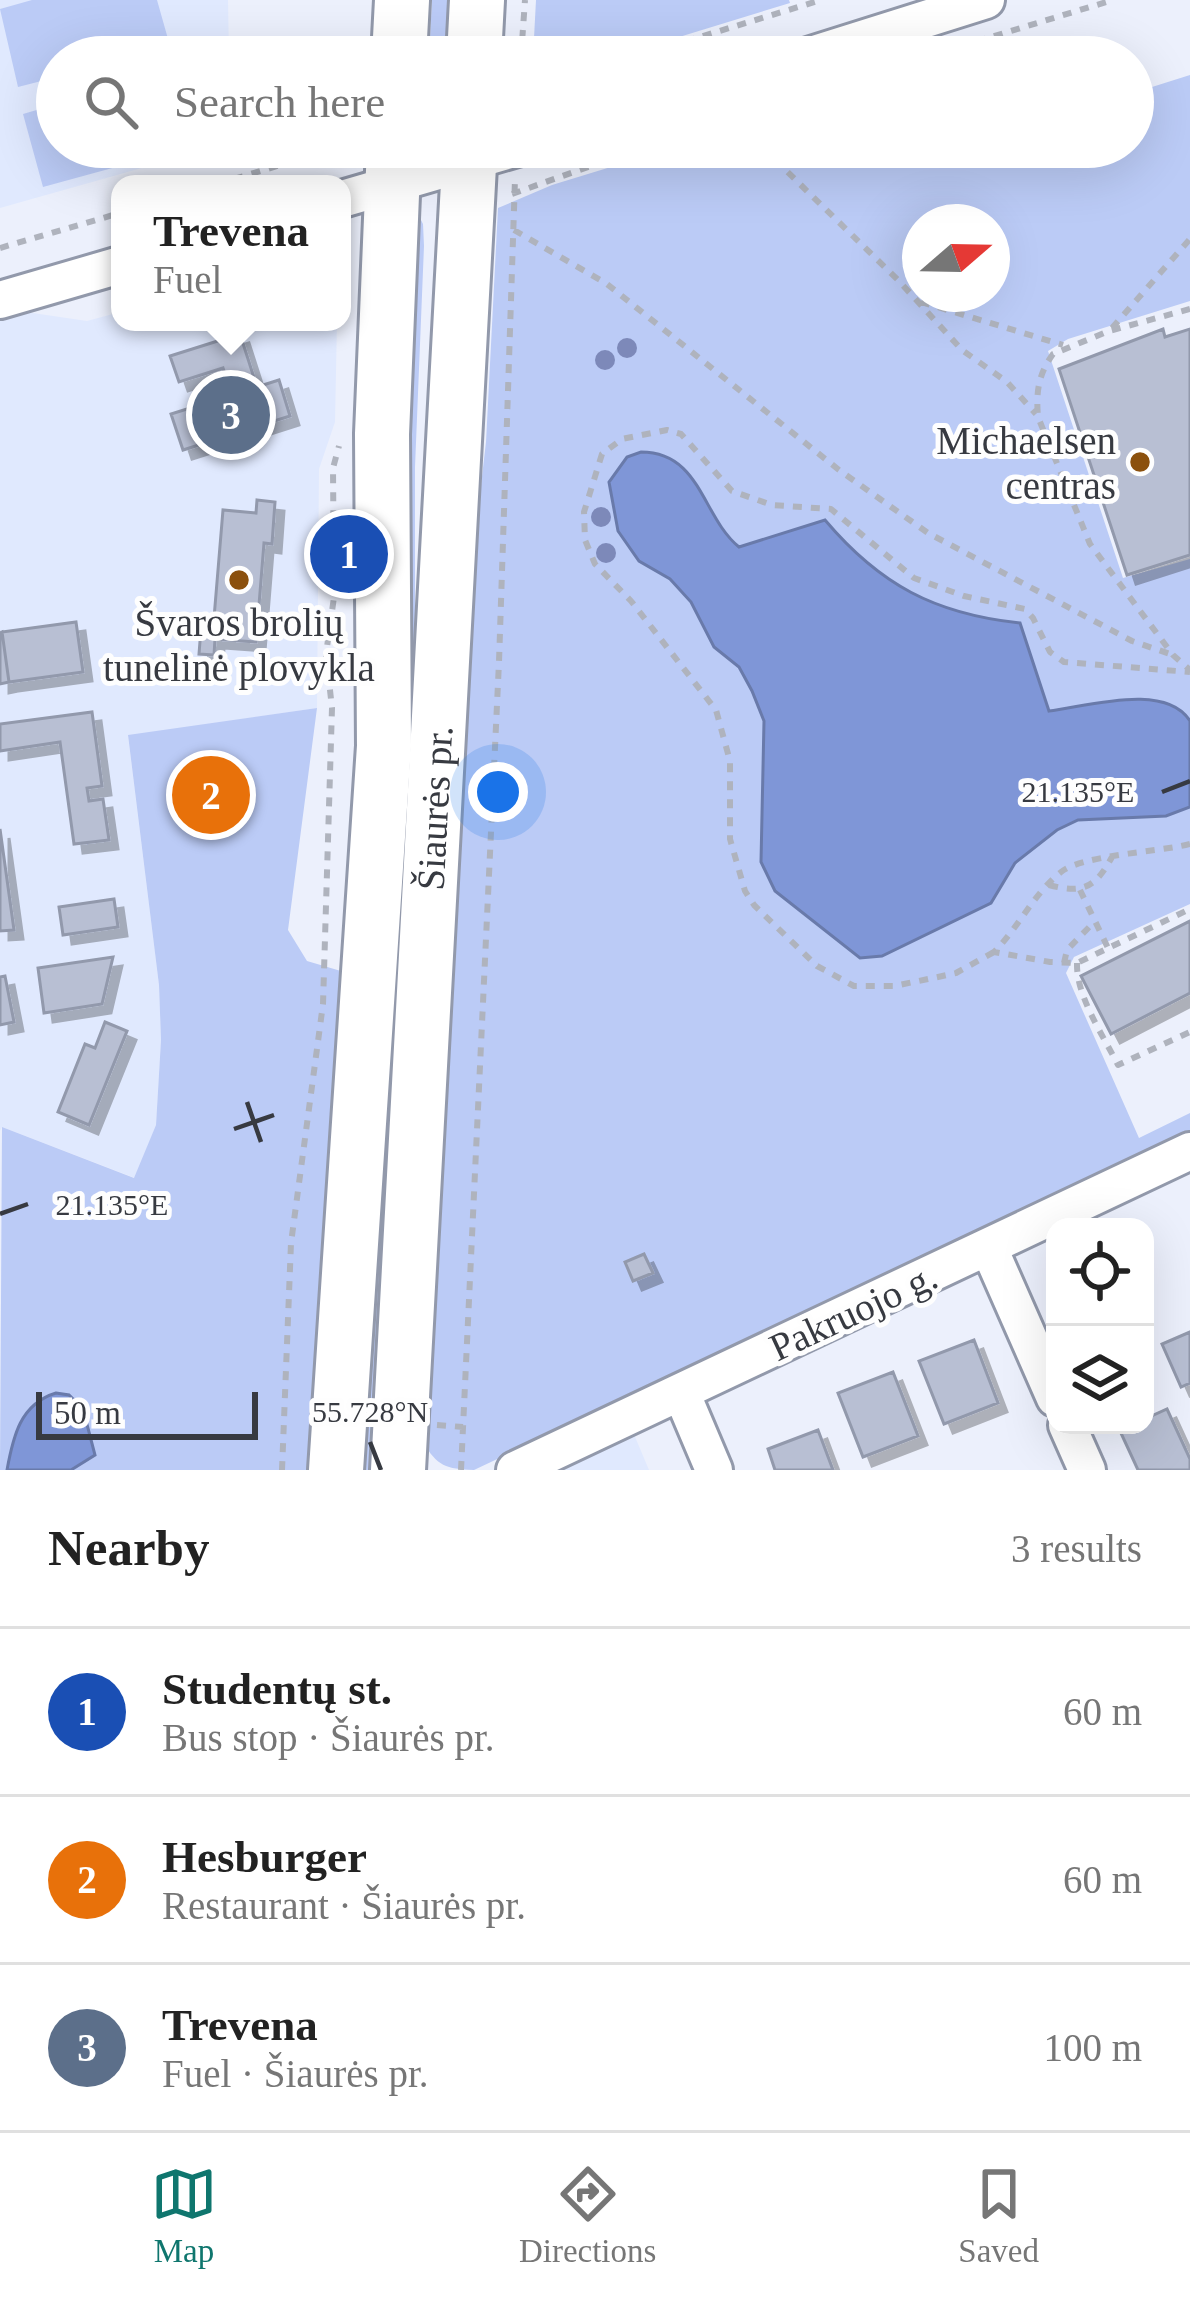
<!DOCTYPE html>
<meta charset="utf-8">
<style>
body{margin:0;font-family:Georgia,serif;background:#f6f6f6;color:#222}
.controls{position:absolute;right:36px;bottom:36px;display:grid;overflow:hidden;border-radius:24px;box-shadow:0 12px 48px #0002}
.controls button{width:108px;height:108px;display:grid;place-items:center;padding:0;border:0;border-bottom:3px solid #e0e0e0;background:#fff;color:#222;font:60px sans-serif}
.compass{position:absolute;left:902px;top:204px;width:108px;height:108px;border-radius:50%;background:#fff;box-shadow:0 12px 48px #0002;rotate:70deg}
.scale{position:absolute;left:36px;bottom:30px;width:222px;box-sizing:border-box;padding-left:12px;border:6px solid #373a41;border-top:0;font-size:33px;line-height:42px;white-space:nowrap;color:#373a41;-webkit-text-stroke:9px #fefefe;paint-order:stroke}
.you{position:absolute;left:498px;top:792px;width:42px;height:42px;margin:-30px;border:9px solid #fff;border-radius:50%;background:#1a73e8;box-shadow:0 0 0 18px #1a73e833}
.badge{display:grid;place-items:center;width:78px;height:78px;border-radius:50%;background:#0f766e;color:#fff;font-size:39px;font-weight:700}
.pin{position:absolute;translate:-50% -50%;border:6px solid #fff;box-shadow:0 3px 12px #0006}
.popup{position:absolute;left:111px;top:175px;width:240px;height:156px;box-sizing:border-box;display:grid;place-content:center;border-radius:24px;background:#fff;filter:drop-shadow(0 3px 9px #0005);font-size:39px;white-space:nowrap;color:#767676}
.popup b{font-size:45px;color:#222}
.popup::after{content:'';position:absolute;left:50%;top:100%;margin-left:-24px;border:24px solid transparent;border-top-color:#fff}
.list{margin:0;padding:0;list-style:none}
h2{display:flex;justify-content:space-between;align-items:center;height:156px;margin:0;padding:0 48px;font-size:51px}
h2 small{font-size:39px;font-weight:400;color:#767676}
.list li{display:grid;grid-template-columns:78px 1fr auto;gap:36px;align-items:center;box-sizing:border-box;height:168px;padding:0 48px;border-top:3px solid #e0e0e0}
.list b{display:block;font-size:45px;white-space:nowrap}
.list p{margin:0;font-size:39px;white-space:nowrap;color:#767676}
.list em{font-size:39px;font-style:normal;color:#767676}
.icon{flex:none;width:66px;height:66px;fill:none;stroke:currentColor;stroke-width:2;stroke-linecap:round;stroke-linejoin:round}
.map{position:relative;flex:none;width:1190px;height:1470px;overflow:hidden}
.search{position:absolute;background:#fff;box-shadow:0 12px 48px #0002;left:36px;right:36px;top:36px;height:132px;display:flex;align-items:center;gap:30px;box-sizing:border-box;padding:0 42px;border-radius:66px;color:#767676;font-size:45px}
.sheet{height:660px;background:#fff}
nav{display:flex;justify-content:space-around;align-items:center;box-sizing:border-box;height:168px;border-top:3px solid #e0e0e0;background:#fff;font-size:33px;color:#767676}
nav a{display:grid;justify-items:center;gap:6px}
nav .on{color:#0f766e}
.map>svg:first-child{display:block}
.built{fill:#e0e9fe}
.green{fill:#bbcbf6;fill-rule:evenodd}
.water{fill:#7f96d7;stroke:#697aaa;stroke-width:3}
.building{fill:#b8bfd3;stroke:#9299ac;stroke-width:3;filter:url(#shadow)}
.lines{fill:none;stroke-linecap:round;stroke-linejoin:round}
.street-casing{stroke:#9299ab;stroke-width:42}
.primary-casing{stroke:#9299ab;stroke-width:60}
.path{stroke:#afb3bd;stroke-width:6;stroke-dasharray:9 9;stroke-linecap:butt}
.street{stroke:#fff;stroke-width:36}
.primary{stroke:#fff;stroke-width:54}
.tree{fill:#7d89b9}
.ticks{fill:none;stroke:#373a41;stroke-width:4.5}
.poi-dot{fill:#8b500d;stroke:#fefefe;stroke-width:4.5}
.labels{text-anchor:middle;stroke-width:10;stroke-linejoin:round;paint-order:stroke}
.poi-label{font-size:39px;fill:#373a41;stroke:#fefefe;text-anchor:end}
.street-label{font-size:39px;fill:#373a41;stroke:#fefefe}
.ticks-label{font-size:30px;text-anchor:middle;fill:#373a41;stroke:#fefefe;stroke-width:10;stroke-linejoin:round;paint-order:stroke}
</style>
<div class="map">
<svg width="1190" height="1470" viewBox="0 0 1190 1470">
<defs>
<filter id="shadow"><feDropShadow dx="9" dy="9" stdDeviation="0" flood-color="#0004"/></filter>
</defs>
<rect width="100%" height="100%" fill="#ecf0fc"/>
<path class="built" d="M0 0H228L229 57H57V147H216L0 208Z
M26 312 87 321 120 312V322H337L335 422 319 469 317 708 128 736 159 985 161 1040 156 1125 135 1178 2 1127 0 1131V320Z
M633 1432 649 1470H553Z"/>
<path class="green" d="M32 0H157L170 46 129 57H57V77L18 87 0 9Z
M432 0H454L449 57H429Z
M536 0H789L790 3 614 57H533Z
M1190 75V301L1068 339 1048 351 1123 578 1190 559V904L1074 957 1066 973 1139 1138 1190 1113V1130L474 1470C446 1469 437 1466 423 1442L465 623 486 442 498 208 552 185 676 147H1133V93ZM920 222H992V294H920Z
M57 104V147H189L43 187 23 114Z
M417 212 423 224 424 246 415 467V781L406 1065 383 1063 401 421Z
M317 708 288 930 307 961 351 974 312 1470H71L14 1435 7 1470H0L2 1127 134 1178 156 1125 161 1040 159 985 128 735Z
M391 1108 379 1470H353L384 1110Z"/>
<path class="water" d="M641 452C701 452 702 517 739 547L825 520C880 585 935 614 1020 623L1049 711C1089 706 1166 682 1190 721V807L1166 816 1078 820 1057 830 1015 863 991 903 882 956 860 958 775 891 761 862 764 721 752 691 739 667 714 647 691 602 670 579 639 561 618 531 609 482 627 457Z
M56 1393 69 1395 83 1409 95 1455 71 1470H7C13 1437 20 1404 56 1393Z"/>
<path class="building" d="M1163 329 1165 337 1190 329V555L1127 575 1059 369Z
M240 334 257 387 232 395 223 368 179 382 170 356Z
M279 380 290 416 183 450 171 414Z
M257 500 275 502 272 544 264 543 256 642 215 639 214 655 199 654 202 616 214 618 223 510 256 513Z
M76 622 83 672 9 682 2 632Z
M2 632 9 682 0 684V633Z
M92 712 102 786 87 788 89 801 103 799 109 840 74 844 60 742 0 751V724Z
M0 829 14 930 0 931Z
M114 899 118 927 63 935 59 907Z
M1190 921V993L1111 1034 1081 976Z
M113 957 102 1004 44 1013 38 968Z
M5 976 14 1022 0 1025V977Z
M105 1022 127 1031 89 1125 58 1112 85 1044 95 1048Z
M644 1254 653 1273 633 1281 625 1262Z
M1190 1332V1383L1181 1387 1162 1344Z
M974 1340 998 1403 944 1424 919 1361Z
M893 1372 918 1436 863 1457 838 1393Z
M1167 1409 1190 1459V1470H1138L1120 1431 1145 1425V1419Z
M818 1430 833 1470H775L768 1449Z"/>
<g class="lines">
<defs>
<path id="street" d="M805 57 986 0
M342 199 520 147
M0 300 120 265
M989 1248 1055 1398
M681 1392 714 1470
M1067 1425 1087 1470
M515 1470 1190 1151"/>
<g id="primary">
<path d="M399 57 402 0"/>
<path d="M474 57 477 0"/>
<path d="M336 1470 384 746 382 434 394 147"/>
<path id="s1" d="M398 1470 470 147"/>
</g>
</defs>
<use href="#street" class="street-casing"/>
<use href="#primary" class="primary-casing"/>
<path class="path" d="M521 57 525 0
M634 57 821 0
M925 57 1113 0
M762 147 898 280 962 350 1007 382 1036 414
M217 184 341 147
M512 194 644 147
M514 230 607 284 839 470 928 533 1132 641 1173 655
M0 248 120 213
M921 302 1063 345
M1190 309 1109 331 1053 354C1038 375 1036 392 1038 417L1090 544 1173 655 1190 670
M1112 328 1190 239
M1190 844C1159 852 1082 855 1061 872 1034 893 1019 927 994 952L1050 962 1077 963 1190 909
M1049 885C1083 894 1095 888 1112 857
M1080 890 1108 948
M994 952 956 973 938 977 894 986H854L817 966 754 905 745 891 730 839V761L716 710 631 601 595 564 585 540 584 512 602 454 622 439 667 430 681 434 732 491 772 505 831 509 914 578 964 596 1025 609 1033 618 1050 652 1064 662 1190 672
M1064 963 1067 950 1095 921
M1077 963C1076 996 1103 1035 1118 1065L1190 1032
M437 1425 463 1427
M282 1470 291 1243 323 1004 332 708 326 654 334 597 333 468 339 446
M461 1470 499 662 515 179"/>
<use href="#street" class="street"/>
<use href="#primary" class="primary"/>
</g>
<g class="tree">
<circle cx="627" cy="348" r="10"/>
<circle cx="605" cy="360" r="10"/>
<circle cx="601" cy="517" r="10"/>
<circle cx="606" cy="553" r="10"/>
</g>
<path class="ticks" d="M1162 792 1190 781M247 1102 261 1142M234 1129 274 1115M0 1214 28 1204M370 1442 381 1470"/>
<g class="poi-dot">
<circle cx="1140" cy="462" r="12"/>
<circle cx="239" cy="580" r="12"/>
</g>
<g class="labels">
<g class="poi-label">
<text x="1116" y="454">Michaelsen<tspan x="1116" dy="45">centras</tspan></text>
<text x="239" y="636" text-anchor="middle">Švaros brolių<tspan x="239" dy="45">tunelinė plovykla</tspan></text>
</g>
<g class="street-label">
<text dy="14" stroke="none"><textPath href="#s1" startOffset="663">Šiaurės pr.</textPath></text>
<text transform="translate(853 1311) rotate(-25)" y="14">Pakruojo g.</text>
</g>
</g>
<g class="ticks-label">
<text x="1078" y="802">21.135°E</text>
<text x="112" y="1215">21.135°E</text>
<text x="370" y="1422">55.728°N</text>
</g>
</svg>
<div class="controls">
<button><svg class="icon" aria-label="locate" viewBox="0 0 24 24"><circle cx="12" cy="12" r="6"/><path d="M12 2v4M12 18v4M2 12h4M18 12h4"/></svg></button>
<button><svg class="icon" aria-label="layers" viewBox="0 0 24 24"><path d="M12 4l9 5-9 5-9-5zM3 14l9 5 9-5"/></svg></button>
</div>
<svg class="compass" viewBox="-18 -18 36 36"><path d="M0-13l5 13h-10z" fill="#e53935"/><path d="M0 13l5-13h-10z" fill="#767676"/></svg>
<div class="scale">50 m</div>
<div class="you"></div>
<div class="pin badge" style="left:349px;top:554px;background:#1a4fb4">1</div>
<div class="pin badge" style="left:211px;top:795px;background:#e8710a">2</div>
<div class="pin badge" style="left:231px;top:415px;background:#5c6f8a">3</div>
<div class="popup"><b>Trevena</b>Fuel</div>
<div class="search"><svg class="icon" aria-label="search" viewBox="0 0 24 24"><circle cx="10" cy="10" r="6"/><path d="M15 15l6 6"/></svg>Search here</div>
</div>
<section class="sheet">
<h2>Nearby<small>3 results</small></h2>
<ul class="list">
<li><span class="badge" style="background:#1a4fb4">1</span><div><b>Studentų st.</b><p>Bus stop · Šiaurės pr.</p></div><em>60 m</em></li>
<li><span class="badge" style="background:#e8710a">2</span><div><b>Hesburger</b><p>Restaurant · Šiaurės pr.</p></div><em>60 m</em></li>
<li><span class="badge" style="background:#5c6f8a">3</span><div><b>Trevena</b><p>Fuel · Šiaurės pr.</p></div><em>100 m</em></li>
</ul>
</section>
<nav>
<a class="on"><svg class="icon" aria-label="map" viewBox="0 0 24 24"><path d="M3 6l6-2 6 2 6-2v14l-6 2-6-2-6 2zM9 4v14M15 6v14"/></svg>Map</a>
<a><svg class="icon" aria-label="directions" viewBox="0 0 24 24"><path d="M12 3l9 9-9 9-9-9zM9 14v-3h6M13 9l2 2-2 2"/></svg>Directions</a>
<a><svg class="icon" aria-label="saved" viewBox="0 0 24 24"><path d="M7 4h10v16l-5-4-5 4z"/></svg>Saved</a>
</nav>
